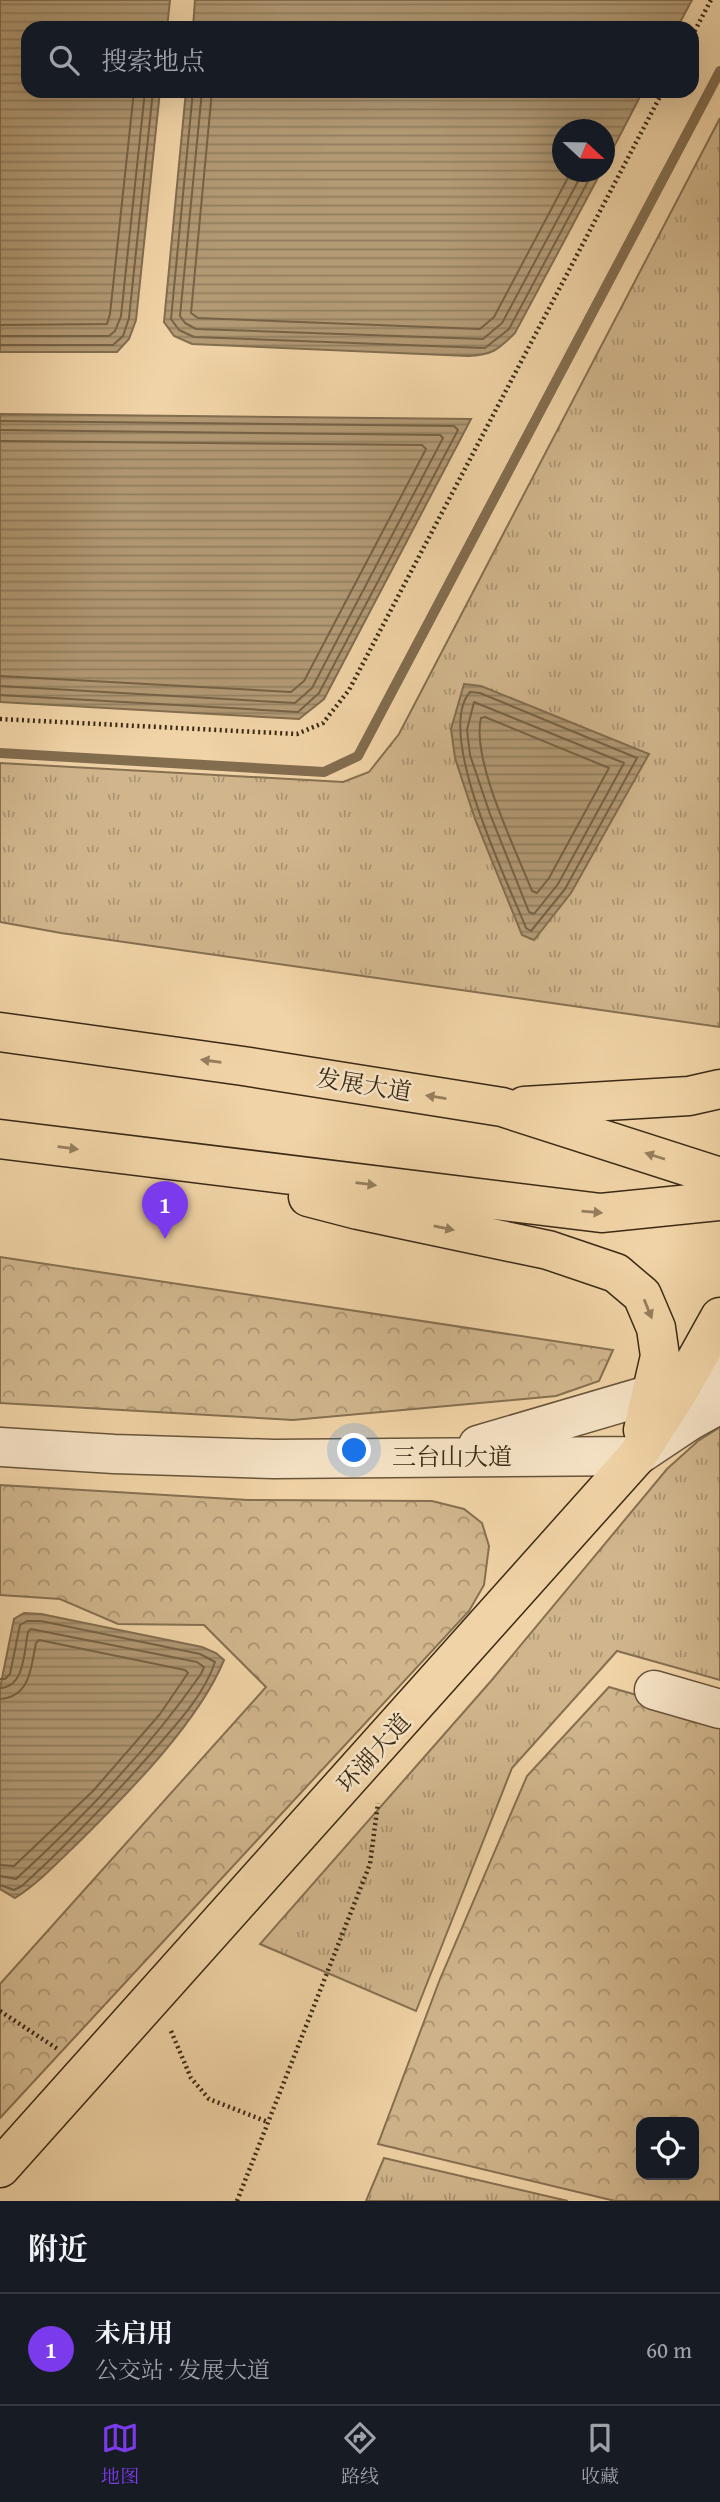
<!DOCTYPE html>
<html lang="zh">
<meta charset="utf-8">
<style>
body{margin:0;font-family:"Gentium Book Plus","Noto Serif SC",serif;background:#242831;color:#f1f3f6}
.controls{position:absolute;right:21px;bottom:21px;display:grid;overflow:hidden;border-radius:14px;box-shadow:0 7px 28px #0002}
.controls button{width:63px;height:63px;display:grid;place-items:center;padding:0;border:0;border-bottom:2px solid #363941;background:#171b24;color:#f1f3f6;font:35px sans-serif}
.compass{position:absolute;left:552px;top:119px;width:63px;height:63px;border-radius:50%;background:#171b24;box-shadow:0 7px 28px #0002;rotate:112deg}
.you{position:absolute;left:355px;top:1451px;width:24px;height:24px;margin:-18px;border:5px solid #fff;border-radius:50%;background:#1a73e8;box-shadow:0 0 0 10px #1a73e833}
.badge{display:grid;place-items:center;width:46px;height:46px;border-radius:50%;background:#7c3aed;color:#fff;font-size:23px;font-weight:700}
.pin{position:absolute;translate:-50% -58px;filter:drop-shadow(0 2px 4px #0008)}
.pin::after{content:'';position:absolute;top:37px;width:24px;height:21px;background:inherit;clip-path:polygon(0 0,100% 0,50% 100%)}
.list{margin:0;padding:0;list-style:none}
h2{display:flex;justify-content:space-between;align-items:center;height:91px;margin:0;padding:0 28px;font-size:30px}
h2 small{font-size:23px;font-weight:400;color:#9ea1a6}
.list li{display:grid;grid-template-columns:46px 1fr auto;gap:21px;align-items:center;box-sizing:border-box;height:112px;padding:0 28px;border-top:2px solid #363941}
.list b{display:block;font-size:26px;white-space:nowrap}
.list p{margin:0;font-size:23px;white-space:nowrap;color:#9ea1a6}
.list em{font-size:23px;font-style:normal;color:#9ea1a6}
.icon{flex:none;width:38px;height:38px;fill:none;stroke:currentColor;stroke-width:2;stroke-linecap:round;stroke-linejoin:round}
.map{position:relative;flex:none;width:720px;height:2201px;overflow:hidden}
.search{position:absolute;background:#171b24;box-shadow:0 7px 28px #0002;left:21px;right:21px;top:21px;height:77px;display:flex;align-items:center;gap:18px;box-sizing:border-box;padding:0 24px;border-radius:21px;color:#9ea1a6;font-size:26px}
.sheet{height:203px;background:#171b24}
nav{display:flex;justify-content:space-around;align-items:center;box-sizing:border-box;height:98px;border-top:2px solid #363941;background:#171b24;font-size:19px;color:#9ea1a6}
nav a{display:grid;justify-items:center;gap:4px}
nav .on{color:#7c3aed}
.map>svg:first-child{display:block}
.grass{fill:url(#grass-tufts);stroke:#867051;stroke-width:2}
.forest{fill:url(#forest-crowns);stroke:#867051;stroke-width:2;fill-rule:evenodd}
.water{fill:url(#water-rules);stroke:#826d4f;stroke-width:2}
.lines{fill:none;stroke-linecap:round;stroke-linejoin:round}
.shore{stroke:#766245;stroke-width:2}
.stream{stroke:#826d4f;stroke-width:10}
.minor-casing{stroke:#685439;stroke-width:41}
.major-casing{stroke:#3b2a15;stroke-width:41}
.path{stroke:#3b2a15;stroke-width:4.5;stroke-dasharray:2 3.5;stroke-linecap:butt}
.minor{stroke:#f5e2c5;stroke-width:38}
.major{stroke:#f0d3a6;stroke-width:38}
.oneway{fill:#967e5e}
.labels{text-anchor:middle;stroke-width:5;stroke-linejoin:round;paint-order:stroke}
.street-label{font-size:24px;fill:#3b2a15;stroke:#f5e2c5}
</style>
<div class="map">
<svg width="720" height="2201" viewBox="0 0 720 2201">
<defs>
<pattern id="grass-tufts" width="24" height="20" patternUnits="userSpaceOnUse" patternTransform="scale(1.75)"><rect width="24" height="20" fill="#d1b68d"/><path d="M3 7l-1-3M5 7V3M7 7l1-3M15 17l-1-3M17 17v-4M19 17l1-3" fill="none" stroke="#ab9472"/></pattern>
<pattern id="forest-crowns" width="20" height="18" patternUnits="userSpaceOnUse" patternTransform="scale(1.75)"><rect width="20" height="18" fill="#d1b68d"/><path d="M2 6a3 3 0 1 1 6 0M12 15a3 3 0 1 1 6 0" fill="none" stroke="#ab9472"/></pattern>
<pattern id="water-rules" width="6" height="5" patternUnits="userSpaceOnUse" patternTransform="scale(1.75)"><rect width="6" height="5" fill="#b29a75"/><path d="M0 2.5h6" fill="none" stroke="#927e5f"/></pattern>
</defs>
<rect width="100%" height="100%" fill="#f0d3a6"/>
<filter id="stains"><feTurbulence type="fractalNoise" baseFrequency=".00286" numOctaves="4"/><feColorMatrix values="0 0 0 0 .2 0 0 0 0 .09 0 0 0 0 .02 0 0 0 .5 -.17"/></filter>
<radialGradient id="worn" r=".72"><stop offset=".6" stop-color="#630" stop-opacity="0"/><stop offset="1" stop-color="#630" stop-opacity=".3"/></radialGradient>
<path class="grass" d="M720 118V1027L61 933 0 922V763L343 782 369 772 399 734Z
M720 1427V1680L617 1651 512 1768 416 2011 260 1944 491 1681 667 1469 698 1441Z
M384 2158 568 2201H366Z"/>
<path class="forest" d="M0 1257 613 1350 599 1381 556 1396 293 1420 0 1403Z
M0 1485 248 1500 432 1501 464 1509 482 1523 489 1546 484 1585 469 1611 0 2118V1984L266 1687 204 1625 118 1624 60 1599 0 1595Z
M609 1687 720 1719V2201H615L378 2144 440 1979 527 1776ZM641 2122H694V2175H641Z"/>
<path class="water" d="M0 0H170L167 28H28V91H160L136 320 129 339 117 352H0Z
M195 0H692L677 28H193Z
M186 91H643L605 164 604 130H562V172H601L515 333C498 350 492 355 468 356L192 344 174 336 164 322Z
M0 414 471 419 324 699 299 719 0 702Z
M464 684 481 686 649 754 571 893 534 940 522 935 475 819 455 758 451 729Z
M24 1613 41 1614 202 1647 216 1653 224 1660C199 1721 131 1790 84 1837 62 1858 40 1882 15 1898L0 1889V1688L14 1619Z"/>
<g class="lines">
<path class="shore" d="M193 91 171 319 179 330 194 337 485 348 509 329 593 172
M202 91 180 316 185 323 196 329 483 339 502 323 583 172
M212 91 191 313 198 318 480 329 494 317 571 172
M0 325 107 324 110 314 134 91
M0 336H109L115 331 121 316 145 91
M0 345H113L123 336 129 318 153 91
M0 421 454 426 458 430 319 693 298 712 0 695
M0 430 440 435 443 438 312 688 295 703 0 686
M0 441 422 445 426 449 304 681 291 692 0 676
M470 692 480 693 637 758 565 889 531 931 526 928C508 882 434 733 470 692Z
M474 702 624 763 558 884 534 914 529 912 490 814 470 755 467 730Z
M485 717 609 768 549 878 537 893 532 891C516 850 471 760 481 718Z
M0 1679H5L10 1674 20 1625 27 1621H41L200 1654 215 1662C204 1695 176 1725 154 1750 112 1798 69 1843 22 1886L14 1890 0 1885
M0 1688C25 1687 24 1651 28 1632L31 1629 197 1662 204 1667 201 1674C148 1750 85 1816 16 1879L0 1876
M0 1699C31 1697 31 1666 36 1643L39 1640 185 1670 188 1673 160 1714 93 1791 14 1866 0 1865"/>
<path class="stream" d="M0 753 324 772 358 756 720 71"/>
<defs>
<path id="minor" d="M478 1445 720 1374
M0 1447 114 1454 274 1459 637 1456 691 1420 720 1404
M654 1690 720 1709"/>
<path id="major" d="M0 1032 243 1066 502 1107 720 1177
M524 1106 689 1096 720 1089
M0 1139 601 1213 720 1201
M308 1197 358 1210 548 1250 616 1273 642 1295 656 1328 660 1356 643 1430
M0 2168 637 1456 681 1387 720 1317"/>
</defs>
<use href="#minor" class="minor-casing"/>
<use href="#major" class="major-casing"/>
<path class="path" d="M692 36 711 0
M0 719 297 734 323 723 349 690 663 91
M0 2011 59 2050
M171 2031 191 2078 209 2099 268 2122
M237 2201 370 1864 378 1803"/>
<use href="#minor" class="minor"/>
<use href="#major" class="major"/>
</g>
<defs><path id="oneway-solid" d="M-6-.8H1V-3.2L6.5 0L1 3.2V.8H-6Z" transform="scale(1.75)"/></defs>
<g class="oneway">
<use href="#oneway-solid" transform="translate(211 1061) rotate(-172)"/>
<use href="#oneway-solid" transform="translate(436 1097) rotate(-171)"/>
<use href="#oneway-solid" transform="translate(68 1148) rotate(7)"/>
<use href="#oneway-solid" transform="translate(655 1156) rotate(-162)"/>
<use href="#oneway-solid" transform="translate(366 1184) rotate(7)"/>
<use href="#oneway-solid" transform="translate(592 1212) rotate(5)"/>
<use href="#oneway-solid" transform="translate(444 1228) rotate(12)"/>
<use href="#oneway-solid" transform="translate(648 1309) rotate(68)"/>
</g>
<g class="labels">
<g class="street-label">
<text transform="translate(364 1085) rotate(9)" y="8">发展大道</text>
<text x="452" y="1465">三台山大道</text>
<text transform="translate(374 1753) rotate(-48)" y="8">环湖大道</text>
</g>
</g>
<rect width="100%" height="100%" filter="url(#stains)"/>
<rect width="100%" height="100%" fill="url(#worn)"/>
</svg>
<div class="controls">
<button><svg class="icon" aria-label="locate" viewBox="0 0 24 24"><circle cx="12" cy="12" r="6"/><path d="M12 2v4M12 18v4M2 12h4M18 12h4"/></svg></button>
</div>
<svg class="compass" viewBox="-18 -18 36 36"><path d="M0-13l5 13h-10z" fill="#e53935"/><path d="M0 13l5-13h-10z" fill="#9ea1a6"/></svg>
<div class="you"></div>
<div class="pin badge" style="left:165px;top:1239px">1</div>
<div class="search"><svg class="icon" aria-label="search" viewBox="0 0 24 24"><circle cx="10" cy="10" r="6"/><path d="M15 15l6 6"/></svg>搜索地点</div>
</div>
<section class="sheet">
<h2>附近<small></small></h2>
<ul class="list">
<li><span class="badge">1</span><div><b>未启用</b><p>公交站 · 发展大道</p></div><em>60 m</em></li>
</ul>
</section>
<nav>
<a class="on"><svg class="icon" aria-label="map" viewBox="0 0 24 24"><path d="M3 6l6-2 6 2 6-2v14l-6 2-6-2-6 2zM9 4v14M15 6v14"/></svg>地图</a>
<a><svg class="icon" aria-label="directions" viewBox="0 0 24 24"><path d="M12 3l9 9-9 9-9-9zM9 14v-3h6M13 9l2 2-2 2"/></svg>路线</a>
<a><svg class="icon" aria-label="saved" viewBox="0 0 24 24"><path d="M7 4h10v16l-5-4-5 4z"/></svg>收藏</a>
</nav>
